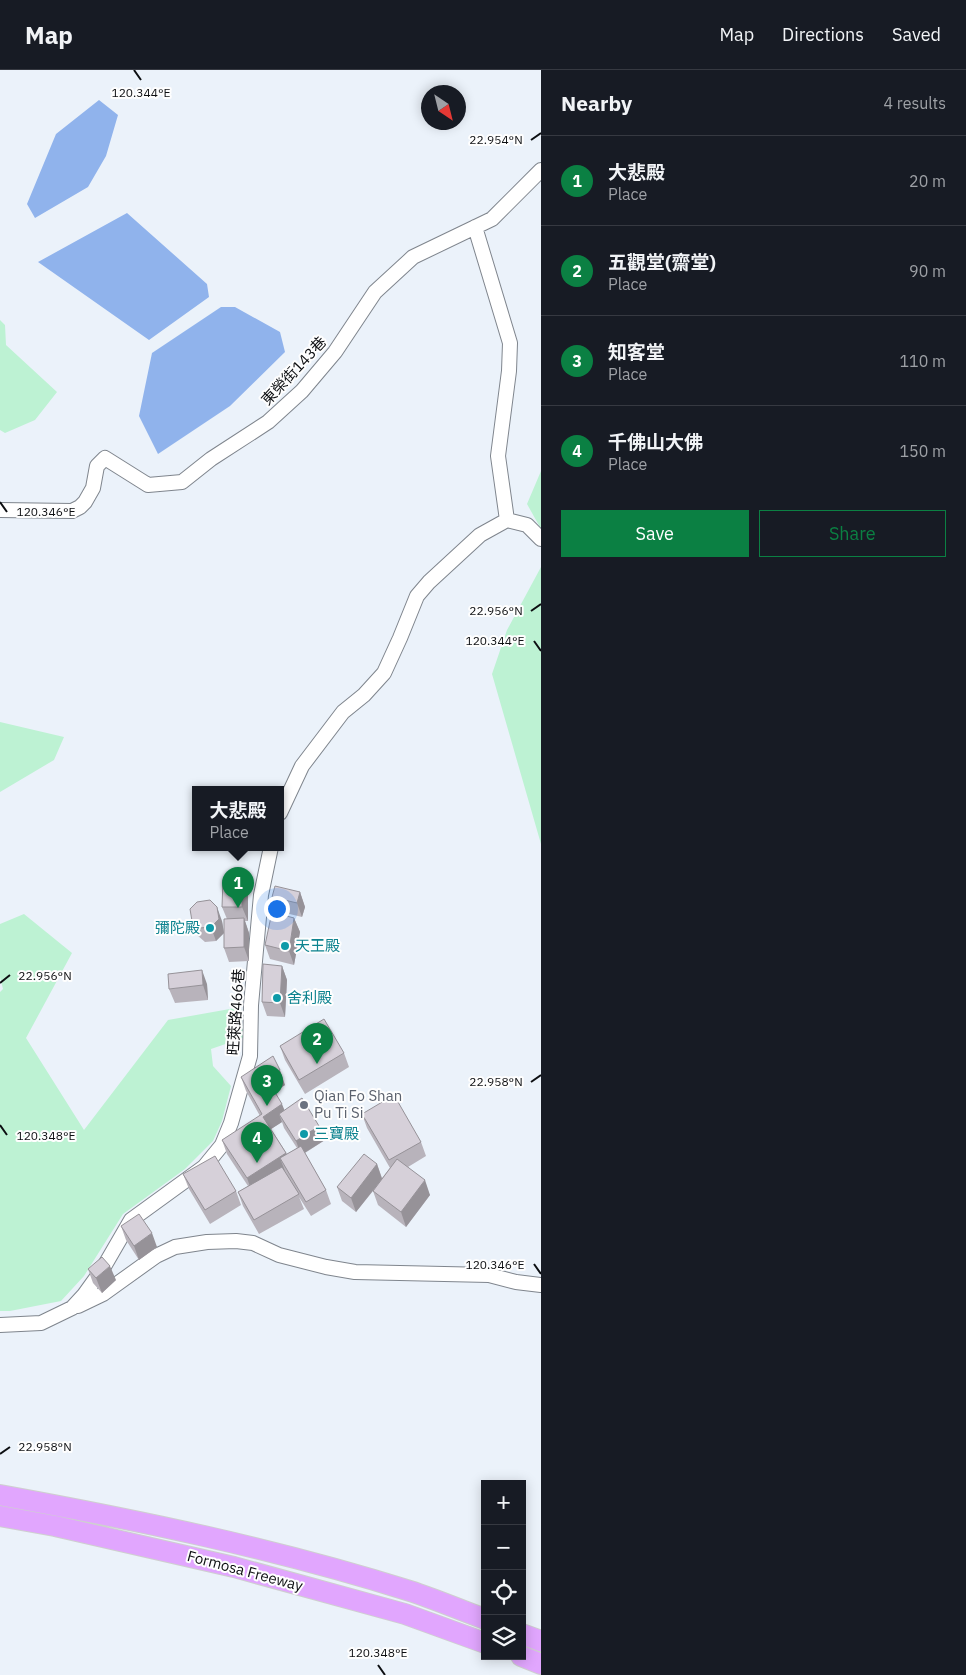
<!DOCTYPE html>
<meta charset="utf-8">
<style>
body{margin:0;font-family:"IBM Plex Sans","Noto Sans TC",sans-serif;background:#242831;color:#f1f3f6}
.controls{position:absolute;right:15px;bottom:15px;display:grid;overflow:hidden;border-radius:0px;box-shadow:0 2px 12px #0003}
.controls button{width:45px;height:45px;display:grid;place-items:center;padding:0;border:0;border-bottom:1px solid #363941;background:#171b24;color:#f1f3f6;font:25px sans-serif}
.compass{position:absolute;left:421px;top:15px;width:45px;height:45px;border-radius:50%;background:#171b24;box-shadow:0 2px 12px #0003;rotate:145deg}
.you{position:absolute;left:276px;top:838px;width:18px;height:18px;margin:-12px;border:4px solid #fff;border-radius:50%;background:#1a73e8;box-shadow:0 0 0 8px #1a73e833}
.badge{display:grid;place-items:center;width:32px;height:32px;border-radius:50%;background:#0b8043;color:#fff;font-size:16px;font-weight:700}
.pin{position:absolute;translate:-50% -41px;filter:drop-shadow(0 1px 2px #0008)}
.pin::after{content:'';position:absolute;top:26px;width:18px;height:15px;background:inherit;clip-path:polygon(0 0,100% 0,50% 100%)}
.popup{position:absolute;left:192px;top:716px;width:92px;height:65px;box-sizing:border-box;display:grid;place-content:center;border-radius:0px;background:#171b24;filter:drop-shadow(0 1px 4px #0005);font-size:16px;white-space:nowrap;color:#9ea1a6}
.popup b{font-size:19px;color:#f1f3f6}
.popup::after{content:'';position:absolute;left:50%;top:100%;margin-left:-10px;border:10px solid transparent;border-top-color:#171b24}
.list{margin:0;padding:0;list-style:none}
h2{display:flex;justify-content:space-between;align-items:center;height:65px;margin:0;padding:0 20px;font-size:21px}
h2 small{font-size:16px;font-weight:400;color:#9ea1a6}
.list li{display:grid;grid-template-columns:32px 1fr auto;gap:15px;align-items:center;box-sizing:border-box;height:90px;padding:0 20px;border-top:1px solid #363941}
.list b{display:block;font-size:19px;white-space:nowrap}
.list p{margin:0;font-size:16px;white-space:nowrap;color:#9ea1a6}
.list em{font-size:16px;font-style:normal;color:#9ea1a6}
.actions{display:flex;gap:10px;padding:15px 20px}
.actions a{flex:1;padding:11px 0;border:1px solid #0b8043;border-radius:0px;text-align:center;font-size:18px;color:#0b8043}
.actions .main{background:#0b8043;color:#fff}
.icon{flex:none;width:28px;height:28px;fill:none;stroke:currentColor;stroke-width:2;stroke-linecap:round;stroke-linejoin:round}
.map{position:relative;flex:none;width:541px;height:1605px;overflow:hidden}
header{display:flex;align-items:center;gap:30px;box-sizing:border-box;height:70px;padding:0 25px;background:#171b24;border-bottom:1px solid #363941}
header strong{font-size:24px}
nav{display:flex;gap:28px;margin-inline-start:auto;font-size:18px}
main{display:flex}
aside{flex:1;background:#171b24}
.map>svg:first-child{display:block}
.green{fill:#bdf2d3}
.water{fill:#90b3ec}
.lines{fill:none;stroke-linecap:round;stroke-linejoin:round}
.minor-casing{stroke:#7f858d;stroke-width:16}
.highway-casing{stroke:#cfcfd0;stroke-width:22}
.minor{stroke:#fff;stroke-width:14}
.highway{stroke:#e1a6fe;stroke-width:20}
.wall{fill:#b8b3bb;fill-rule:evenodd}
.shaded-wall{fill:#969298}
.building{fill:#d6d0d9;stroke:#969298}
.ticks{fill:none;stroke:#0d0f12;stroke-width:2}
.culture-dot{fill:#0f9aa8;stroke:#fefefe;stroke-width:2}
.worship-dot{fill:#6b7280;stroke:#fefefe;stroke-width:2}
.labels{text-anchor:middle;stroke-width:4;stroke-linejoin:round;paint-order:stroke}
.street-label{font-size:15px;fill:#0d0f12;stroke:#fefefe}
.culture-label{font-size:15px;fill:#0d838f;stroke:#fefefe;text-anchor:start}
.worship-label{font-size:15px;fill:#5b616d;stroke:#fefefe;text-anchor:start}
.ticks-label{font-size:12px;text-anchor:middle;fill:#0d0f12;stroke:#fefefe;stroke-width:4;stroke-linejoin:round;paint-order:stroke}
</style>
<header>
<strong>Map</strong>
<nav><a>Map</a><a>Directions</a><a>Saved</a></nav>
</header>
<main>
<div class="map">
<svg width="541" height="1605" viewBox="0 0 541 1605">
<rect width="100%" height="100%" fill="#ebf2fa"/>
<path class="green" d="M0 250 5 255 6 275 57 322 35 350 5 363 0 360Z
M541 401V459L527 434Z
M541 497V774L492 604 507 560Z
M0 652 64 667 54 690 0 722Z
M24 844 72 883 26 968 84 1060 168 950 241 937 243 968 211 979 213 996 231 1016 222 1051 213 1071 185 1099 123 1144 84 1206 61 1231 10 1241H0V922L3 919 0 907V854Z"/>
<path class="water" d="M99 30 118 45 106 86 88 117 35 148 27 134 56 64Z
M127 143 207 214 209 227 149 270 38 192Z
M221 237H235L280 262 285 282 230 336 158 384 139 346 152 283Z"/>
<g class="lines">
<defs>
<path id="minor" d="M475 157 510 273 509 301 498 386 507 450
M0 440 72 441 80 437 85 432 93 418 97 396 105 388 148 415 182 412 211 389 268 352 302 321 335 282 375 222 413 187 492 149 541 100
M280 743 302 696 343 642 364 625 384 603 400 568 417 526 429 512 480 465 507 450 527 455 541 469
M78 1236 103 1224 156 1186 175 1177 207 1172 236 1171 253 1173 279 1185 326 1197 355 1202 489 1205 516 1212 541 1215
M0 1255 41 1253 72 1238 84 1225 102 1200 131 1150 204 1097 222 1075 231 1053 250 986 251 935 261 825 271 777"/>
<path id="highway" d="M0 1425C138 1450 277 1479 410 1521 435 1529 460 1540 485 1549
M0 1446 55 1456 234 1497 405 1544 485 1573
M522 1564 541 1571
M521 1586 541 1594"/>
</defs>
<use href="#minor" class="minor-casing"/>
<use href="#highway" class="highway-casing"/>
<use href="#minor" class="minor"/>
<use href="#highway" class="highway"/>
</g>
<path class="wall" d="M300 822 305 837 302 847 277 841 272 827Z
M248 825V851H245L249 863V891L229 892 224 878V863L216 871 205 872 197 865 192 851H222L224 863 227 849 222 837Z
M294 848 300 862 294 895 270 889 265 875Z
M282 896 287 910 285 947 267 946 262 932Z
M207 914 208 930 175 933 169 919Z
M280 976 344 983 349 997 305 1024 285 990Z
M241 1007 285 1015 275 1022 284 1040 319 1056 325 1070 305 1083 326 1120 331 1134 311 1146 299 1127 304 1139 259 1164 243 1136 238 1122 248 1116 227 1084 222 1070 260 1046 246 1021ZM282 1052 284 1058 297 1078 287 1084 271 1059Z
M362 1044 421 1072 426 1086 408 1097 430 1125 406 1157 378 1135 373 1121 356 1142 342 1131 337 1117 377 1094 382 1108 390 1098 367 1058Z
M183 1104 236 1121 241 1135 210 1154 189 1119Z
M121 1156 157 1177 139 1190 126 1170Z
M88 1199 116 1210 102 1223 93 1213Z"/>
<path class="shaded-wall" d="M242 810 248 825V851L242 837Z
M300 822 305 837 302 847 297 833Z
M217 837 222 851 224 863 216 871 211 857Z
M244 848 249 863V891L244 877Z
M294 848 300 862 294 895 289 881Z
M282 896 287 910 285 947 280 933Z
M202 900 207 914 208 930 203 915Z
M280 1000 285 1015 272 1023 267 1009Z
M282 1034 288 1049 279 1044 282 1052 268 1061 263 1047Z
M319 1056 325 1070 301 1085 296 1071Z
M286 1083 291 1097 280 1088 285 1101 252 1122 247 1108Z
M377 1094 382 1109 356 1142 351 1128Z
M425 1110 430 1125 406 1157 401 1142Z
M152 1163 157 1177 139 1190 134 1176Z
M110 1196 116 1210 102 1223 96 1208Z"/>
<path class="building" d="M223 810H242V837H222Z
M275 816 300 822 297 833 272 827Z
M210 830 217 837 219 849 211 857 200 858 192 851 190 839 197 832Z
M272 842 294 848 289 881 265 875Z
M244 848V877L224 878V849Z
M263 894 282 896 280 933 262 932Z
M202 900 203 915 169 919 168 904Z
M324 949 344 983 299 1010 280 976Z
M273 986 280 1000 267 1009 282 1034 263 1047 286 1083 247 1108 222 1070 262 1044 241 1007Z
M394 1025 421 1072 389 1090 362 1044Z
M302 1028 319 1056 296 1071 279 1044Z
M301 1076 326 1120 306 1132 280 1088Z
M364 1084 377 1094 351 1128 337 1117Z
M215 1086 236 1121 205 1140 183 1104Z
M397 1089 425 1110 401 1142 373 1121Z
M282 1097 299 1124 254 1150 238 1122Z
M139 1144 152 1163 134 1176 121 1156Z
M102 1187 110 1196 96 1208 88 1199Z"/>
<path class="ticks" d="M134 0 141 10M531 70 541 63M0 432 7 442M531 541 541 534M534 571 541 581M0 913 10 905M531 1012 541 1005M0 1055 7 1065M534 1194 541 1204M0 1384 10 1377M378 1595 385 1605"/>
<g class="culture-dot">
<circle cx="210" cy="858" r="5"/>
<circle cx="285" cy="876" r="5"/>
<circle cx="277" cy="928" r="5"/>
<circle cx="304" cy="1064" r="5"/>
</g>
<circle class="worship-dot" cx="304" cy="1035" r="5"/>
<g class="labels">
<g class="street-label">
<text transform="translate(294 301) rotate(-47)" y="5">東榮街143巷</text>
<text transform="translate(236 942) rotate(-86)" y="5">旺萊路466巷</text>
<text transform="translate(245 1501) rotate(15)" y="5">Formosa Freeway</text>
</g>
<g class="culture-label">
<text x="200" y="863" text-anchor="end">彌陀殿</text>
<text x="295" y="881">天王殿</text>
<text x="287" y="933">舍利殿</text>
<text x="314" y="1069">三寶殿</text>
</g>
<g class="worship-label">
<text x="314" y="1031">Qian Fo Shan<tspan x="314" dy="17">Pu Ti Si</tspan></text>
</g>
</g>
<g class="ticks-label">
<text x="141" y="27">120.344°E</text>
<text x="496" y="74">22.954°N</text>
<text x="46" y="446">120.346°E</text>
<text x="496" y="545">22.956°N</text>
<text x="495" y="575">120.344°E</text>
<text x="45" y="910">22.956°N</text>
<text x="496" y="1016">22.958°N</text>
<text x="46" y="1070">120.348°E</text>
<text x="495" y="1199">120.346°E</text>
<text x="45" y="1381">22.958°N</text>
<text x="378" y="1587">120.348°E</text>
</g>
</svg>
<div class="controls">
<button>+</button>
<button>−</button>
<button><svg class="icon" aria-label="locate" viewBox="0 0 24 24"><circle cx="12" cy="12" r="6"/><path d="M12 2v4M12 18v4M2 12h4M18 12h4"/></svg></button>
<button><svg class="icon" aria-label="layers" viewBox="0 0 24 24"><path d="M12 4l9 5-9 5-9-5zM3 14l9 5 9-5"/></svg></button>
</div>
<svg class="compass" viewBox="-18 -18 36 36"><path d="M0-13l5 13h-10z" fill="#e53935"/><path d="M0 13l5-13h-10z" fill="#9ea1a6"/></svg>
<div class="you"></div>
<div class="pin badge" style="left:238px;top:838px">1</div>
<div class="popup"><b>大悲殿</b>Place</div>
<div class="pin badge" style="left:317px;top:994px">2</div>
<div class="pin badge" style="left:267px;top:1036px">3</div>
<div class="pin badge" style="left:257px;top:1093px">4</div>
</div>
<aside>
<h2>Nearby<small>4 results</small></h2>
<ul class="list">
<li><span class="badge">1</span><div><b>大悲殿</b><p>Place</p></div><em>20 m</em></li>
<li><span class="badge">2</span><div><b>五觀堂(齋堂)</b><p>Place</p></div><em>90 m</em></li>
<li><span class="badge">3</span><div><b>知客堂</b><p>Place</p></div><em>110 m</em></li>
<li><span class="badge">4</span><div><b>千佛山大佛</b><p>Place</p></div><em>150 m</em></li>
</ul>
<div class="actions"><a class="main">Save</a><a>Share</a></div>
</aside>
</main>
